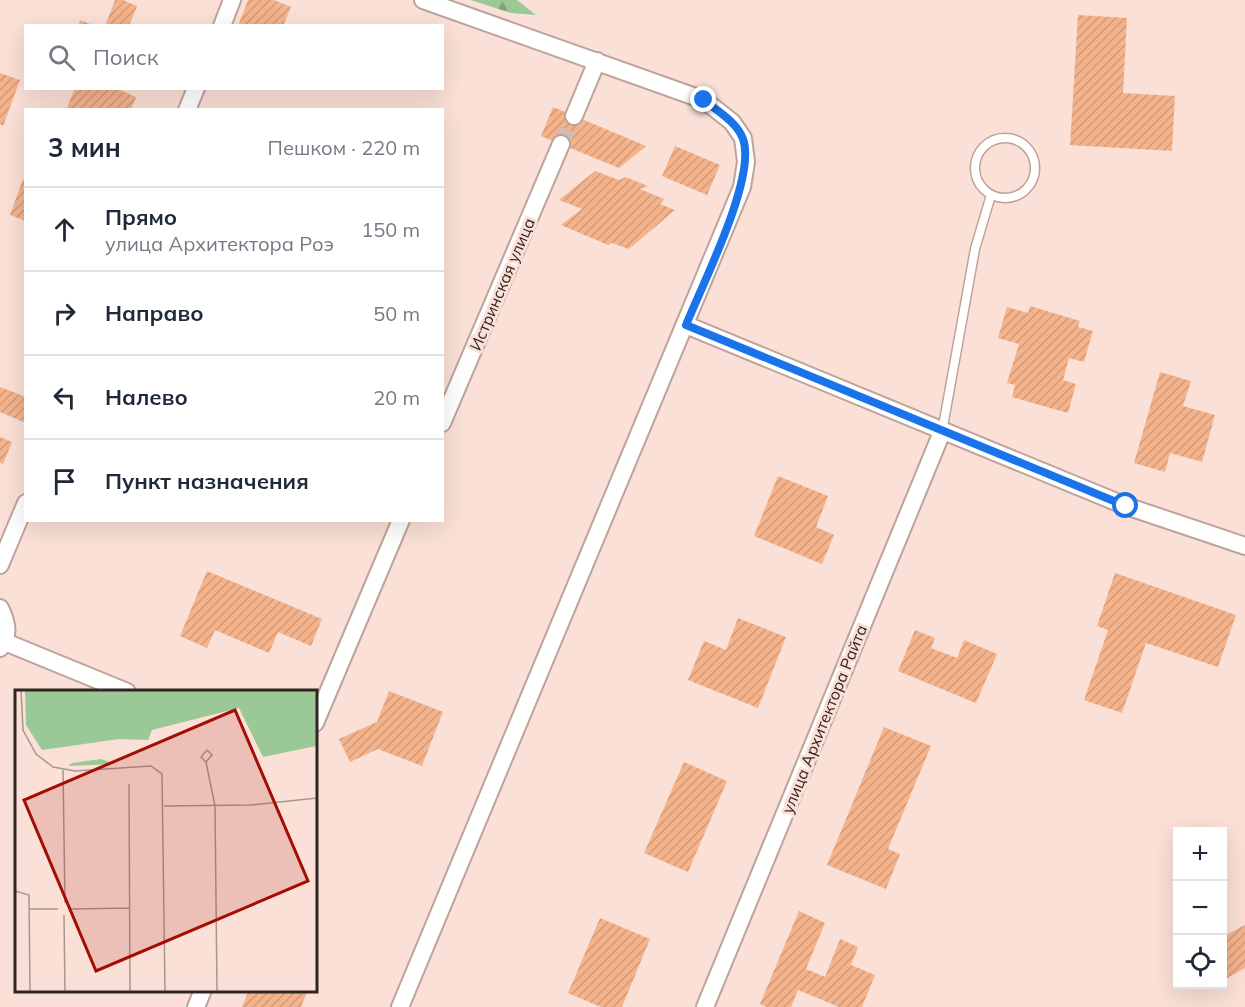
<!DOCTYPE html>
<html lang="ru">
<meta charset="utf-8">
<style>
body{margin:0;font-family:Mulish,sans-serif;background:#f2f2f3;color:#1f2937}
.controls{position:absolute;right:18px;bottom:18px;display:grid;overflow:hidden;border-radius:0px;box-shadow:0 6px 24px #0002}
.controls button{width:54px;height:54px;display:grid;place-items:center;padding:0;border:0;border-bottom:2px solid #e0e1e3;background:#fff;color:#1f2937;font:30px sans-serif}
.stop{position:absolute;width:18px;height:18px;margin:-14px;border:4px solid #1a73e8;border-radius:50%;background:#fff}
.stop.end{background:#1a73e8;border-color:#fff;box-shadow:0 2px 6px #0008}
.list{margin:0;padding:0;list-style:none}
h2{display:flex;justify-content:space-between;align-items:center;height:78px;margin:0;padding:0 24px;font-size:26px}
h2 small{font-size:20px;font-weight:400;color:#747a83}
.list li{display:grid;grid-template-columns:39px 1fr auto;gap:18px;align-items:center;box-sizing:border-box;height:84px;padding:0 24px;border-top:2px solid #e0e1e3}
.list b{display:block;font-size:22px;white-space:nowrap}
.list p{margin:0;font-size:20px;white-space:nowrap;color:#747a83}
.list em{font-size:20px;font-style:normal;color:#747a83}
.icon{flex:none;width:33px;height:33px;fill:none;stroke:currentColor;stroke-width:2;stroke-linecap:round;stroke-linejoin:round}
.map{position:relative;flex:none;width:1245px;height:1007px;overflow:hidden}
.search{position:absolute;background:#fff;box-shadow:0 6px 24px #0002;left:24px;top:24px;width:420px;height:66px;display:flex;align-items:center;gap:15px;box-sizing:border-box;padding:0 21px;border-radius:0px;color:#747a83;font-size:22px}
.panel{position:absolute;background:#fff;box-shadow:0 6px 24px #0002;left:24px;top:108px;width:420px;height:414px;border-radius:0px}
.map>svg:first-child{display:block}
.forest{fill:url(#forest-firs)}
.building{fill:url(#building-hatch)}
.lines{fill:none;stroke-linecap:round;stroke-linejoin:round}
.minor-tunnel{stroke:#d1bbb2;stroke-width:16;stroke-dasharray:16 8;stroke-linecap:butt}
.service-casing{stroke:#bda49b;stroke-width:11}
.minor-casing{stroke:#bda49b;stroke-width:20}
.service{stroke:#fff;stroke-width:8}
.minor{stroke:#fff;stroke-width:16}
.route{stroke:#1a73e8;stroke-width:8}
.labels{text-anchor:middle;stroke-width:6;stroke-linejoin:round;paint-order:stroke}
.street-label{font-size:16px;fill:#2f2622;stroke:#fae0d6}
.inset-road{fill:none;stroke:#a9968e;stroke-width:1.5}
.view{fill:#a30d05;fill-opacity:0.15;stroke:#a30d05;stroke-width:3}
.inset-edge{fill:none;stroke:#2f2622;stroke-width:3}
</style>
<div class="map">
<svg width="1245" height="1007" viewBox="0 0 1245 1007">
<defs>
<pattern id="forest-firs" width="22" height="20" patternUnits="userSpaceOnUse" patternTransform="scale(1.5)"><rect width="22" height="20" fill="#9bc897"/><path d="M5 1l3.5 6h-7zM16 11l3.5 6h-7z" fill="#7fa27b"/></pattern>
<pattern id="building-hatch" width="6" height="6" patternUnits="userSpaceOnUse" patternTransform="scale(1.5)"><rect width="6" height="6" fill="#f5b38c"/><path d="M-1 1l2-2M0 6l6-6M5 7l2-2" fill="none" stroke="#d29a78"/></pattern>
</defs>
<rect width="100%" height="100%" fill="#fae0d6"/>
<path class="forest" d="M471 0H517L536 15 511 13Z"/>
<path class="building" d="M115 0H123L137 6 129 26H105Z
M248 0H274L291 7 283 26H238Z
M1078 15 1127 18 1123 93 1175 96 1172 151 1070 145Z
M80 20 93 25V26H78Z
M0 73 20 80 3 126 0 124Z
M75 88H116L136 97 131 110H66Z
M553 107 646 146 619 168 541 136Z
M675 146 720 165 707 195 662 176Z
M595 171 619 180 625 177 648 186 640 189 664 199 660 204 675 210 629 249 612 243 608 245 561 225 582 209 559 200Z
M23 179 26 180V221L10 215Z
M1030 306 1080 321 1078 327 1093 331 1084 362 1069 358 1063 380 1076 384 1068 413 1012 397 1015 385 1007 383 1019 344 998 338 1007 307 1028 313Z
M1160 372 1191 381 1183 406 1215 415 1202 462 1170 453 1165 472 1134 463Z
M0 387 26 397V423L0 412Z
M0 437 12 442 3 464 0 463Z
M778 476 828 496 816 527 834 535 822 564 754 536Z
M207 571 322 619 311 646 278 632 269 653 215 630 207 648 180 636Z
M1115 573 1236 615 1218 667 1146 643 1122 713 1084 700 1108 630 1097 626Z
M738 618 786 637 758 708 688 680 704 641 726 650Z
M915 630 935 638 931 648 957 658 964 640 997 654 976 703 898 671Z
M389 691 443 712 422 766 378 749 350 762 339 739 377 722Z
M884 727 931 746 888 849 900 854 886 889 827 865Z
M684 762 727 781 688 872 644 853Z
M799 911 825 923 806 969 825 977 840 939 858 947 851 965 875 975 862 1007H839L798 990 791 1007H767L760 1004Z
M600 918 650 939 622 1007H601L568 993Z
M1245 925V968L1222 981V937Z
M249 990H308L301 1007H242Z"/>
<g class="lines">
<path class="minor-tunnel" d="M561 144 574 116"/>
<defs>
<path id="service" d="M975 168a30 30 0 1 1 60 0a30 30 0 1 1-60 0Z
M942 432 975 249 991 195"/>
<path id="minor" d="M222 26 232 0
M187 110 196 88
M574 116 597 61
M686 325 1126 506 1245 546
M442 423 561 144
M0 565 26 503
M0 608C7 622 10 635 0 648
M5 642 127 692
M315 723 401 520
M196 1007 203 990
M400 1007 742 187 746 162 743 138 732 122 704 100 423 0
M705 1007 942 432"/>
</defs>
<use href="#service" class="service-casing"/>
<use href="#minor" class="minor-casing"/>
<use href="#service" class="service"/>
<use href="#minor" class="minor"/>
</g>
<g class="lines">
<path class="route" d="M704 100C717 111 737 122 743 139 757 177 702 285 686 325L1126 506"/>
</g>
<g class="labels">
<g class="street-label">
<text transform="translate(502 284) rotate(-67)" y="6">Истринская улица</text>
<text transform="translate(824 719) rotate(-68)" y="6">улица Архитектора Райта</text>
</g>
</g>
<g transform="translate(15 690)">
<rect width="302" height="302" fill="#fae0d6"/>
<path d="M10 0H301V56L248 67 224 18 137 40 133 50 104 49 27 60 11 35ZM86 69 101 74 53 76 57 73Z" fill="#9bc897"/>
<path class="inset-road" d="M6 0 8 40 21 64 38 77 60 81 136 76 147 84 150 302M191 72 197 65 192 60 186 67 191 72 200 116 202 302M48 80 50 213M114 94 115 302M149 116 236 115 302 108M0 201 14 205 15 302M14 219H43M56 219 114 218M49 225 50 302"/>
<path class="view" d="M220 20 293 191 81 281 9 110Z"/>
<rect width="302" height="302" class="inset-edge"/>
</g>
</svg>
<div class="controls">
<button>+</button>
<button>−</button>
<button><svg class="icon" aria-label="locate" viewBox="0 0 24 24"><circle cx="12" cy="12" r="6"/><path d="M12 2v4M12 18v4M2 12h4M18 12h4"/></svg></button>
</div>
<div class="stop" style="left:1126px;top:506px"></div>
<div class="stop end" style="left:704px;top:100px"></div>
<div class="search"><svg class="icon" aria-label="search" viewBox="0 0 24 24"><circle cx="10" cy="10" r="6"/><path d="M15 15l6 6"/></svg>Поиск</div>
<section class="panel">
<h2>3 мин<small>Пешком · 220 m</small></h2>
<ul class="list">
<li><svg class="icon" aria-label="ahead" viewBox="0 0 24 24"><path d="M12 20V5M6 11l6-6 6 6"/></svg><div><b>Прямо</b><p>улица Архитектора Роэ</p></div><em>150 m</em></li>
<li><svg class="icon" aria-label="right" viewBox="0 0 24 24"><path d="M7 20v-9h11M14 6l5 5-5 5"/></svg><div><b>Направо</b></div><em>50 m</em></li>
<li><svg class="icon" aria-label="left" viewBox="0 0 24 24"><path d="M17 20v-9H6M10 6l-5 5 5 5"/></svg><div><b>Налево</b></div><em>20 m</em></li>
<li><svg class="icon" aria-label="arrive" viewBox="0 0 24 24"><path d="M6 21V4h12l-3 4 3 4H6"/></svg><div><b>Пункт назначения</b></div></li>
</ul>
</section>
</div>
